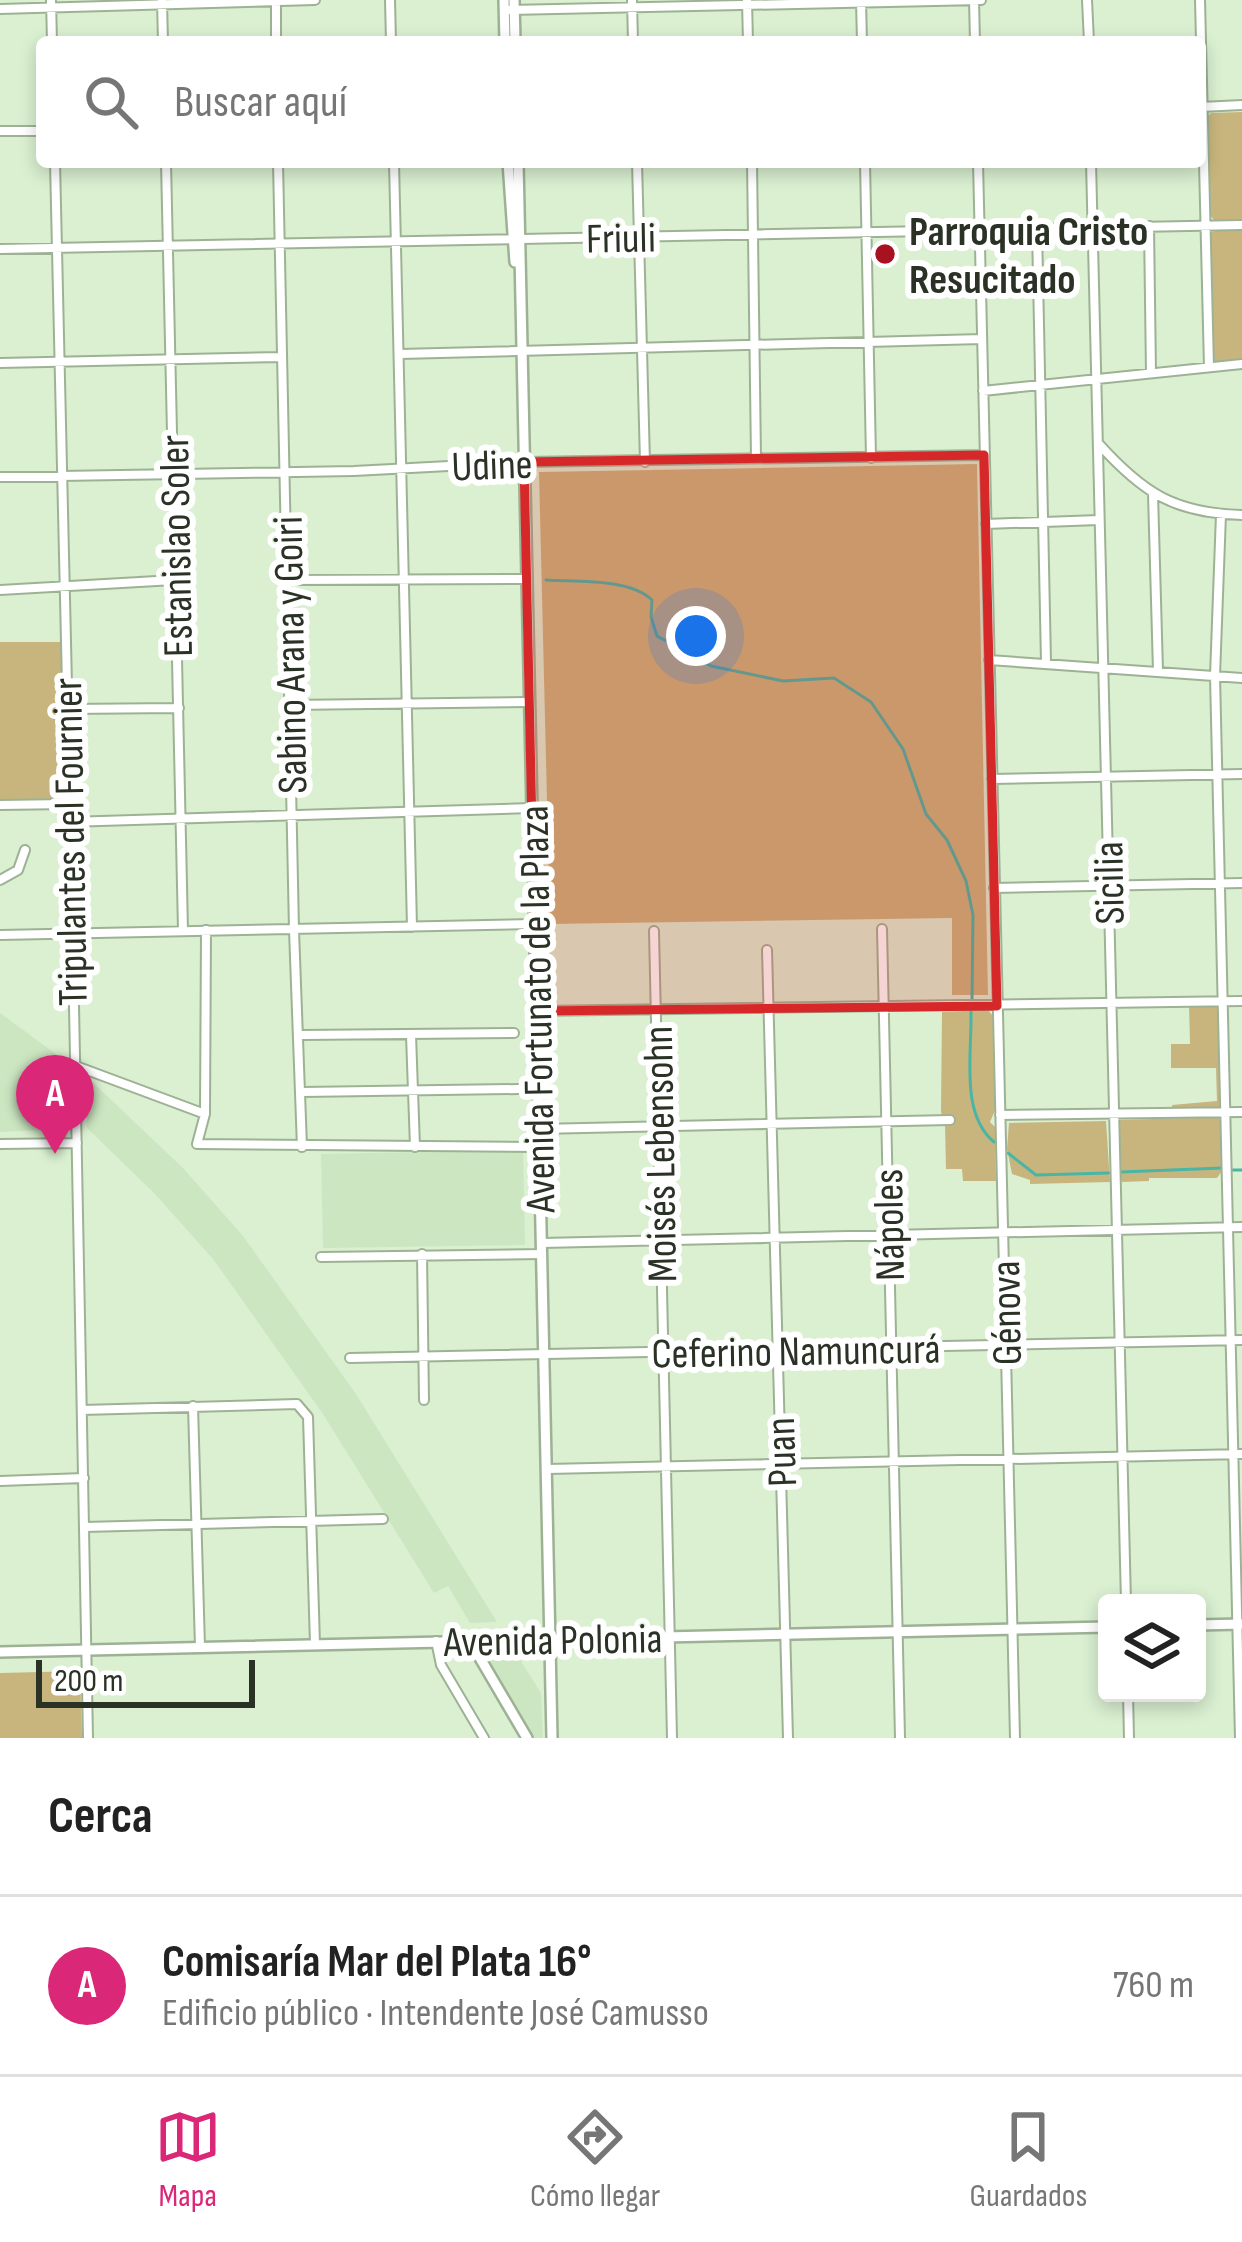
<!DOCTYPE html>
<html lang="es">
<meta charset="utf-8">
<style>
body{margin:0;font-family:"Sofia Sans Condensed",sans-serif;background:#f2f2f2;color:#222}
.controls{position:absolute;right:36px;bottom:36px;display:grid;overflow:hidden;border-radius:12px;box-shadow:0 6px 18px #0003}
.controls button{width:108px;height:108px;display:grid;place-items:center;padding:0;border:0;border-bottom:3px solid #e0e0e0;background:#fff;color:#222;font:60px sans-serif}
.scale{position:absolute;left:36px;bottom:30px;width:219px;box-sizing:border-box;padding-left:12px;border:6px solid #2a3226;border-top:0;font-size:33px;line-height:42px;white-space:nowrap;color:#2a3226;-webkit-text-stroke:9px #fff;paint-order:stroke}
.you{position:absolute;left:696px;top:636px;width:42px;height:42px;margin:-30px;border:9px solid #fff;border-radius:50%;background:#1a73e8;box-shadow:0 0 0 18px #1a73e833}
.badge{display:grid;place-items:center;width:78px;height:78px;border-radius:50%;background:#db2777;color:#fff;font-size:39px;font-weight:700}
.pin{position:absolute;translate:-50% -99px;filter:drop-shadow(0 3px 6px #0008)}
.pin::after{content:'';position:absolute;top:63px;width:42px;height:36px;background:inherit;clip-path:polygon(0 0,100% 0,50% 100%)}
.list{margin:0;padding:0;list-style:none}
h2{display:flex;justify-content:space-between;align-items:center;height:156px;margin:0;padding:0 48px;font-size:51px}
h2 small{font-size:39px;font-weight:400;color:#767676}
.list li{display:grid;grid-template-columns:78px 1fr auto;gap:36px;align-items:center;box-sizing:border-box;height:180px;padding:0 48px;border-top:3px solid #e0e0e0}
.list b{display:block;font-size:45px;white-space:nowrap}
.list p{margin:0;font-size:39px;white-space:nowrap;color:#767676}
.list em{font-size:39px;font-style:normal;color:#767676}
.icon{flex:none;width:66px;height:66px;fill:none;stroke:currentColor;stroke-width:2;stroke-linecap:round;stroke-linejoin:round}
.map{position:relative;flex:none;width:1242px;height:1738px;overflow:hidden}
.search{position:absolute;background:#fff;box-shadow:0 6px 18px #0003;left:36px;right:36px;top:36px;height:132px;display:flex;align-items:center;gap:30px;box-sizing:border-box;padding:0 42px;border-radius:12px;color:#767676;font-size:45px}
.sheet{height:336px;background:#fff}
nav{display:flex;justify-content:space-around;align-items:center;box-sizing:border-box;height:168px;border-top:3px solid #e0e0e0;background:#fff;font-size:33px;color:#767676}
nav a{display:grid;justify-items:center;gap:6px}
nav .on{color:#db2777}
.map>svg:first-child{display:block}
.built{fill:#cce6c1}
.green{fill:#c8b57d}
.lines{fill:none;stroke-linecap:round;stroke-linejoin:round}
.stream{stroke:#49b5a5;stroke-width:3}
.minor-casing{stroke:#9db295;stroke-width:12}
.major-casing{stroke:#9db295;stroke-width:14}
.minor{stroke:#fff;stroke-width:8}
.major{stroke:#fff;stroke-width:9}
.marked{fill:#d62828;fill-opacity:0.2;stroke:#d62828;stroke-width:9;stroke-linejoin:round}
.poi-dot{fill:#a81220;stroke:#fff;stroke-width:4.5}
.labels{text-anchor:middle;stroke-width:12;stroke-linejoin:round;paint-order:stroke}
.poi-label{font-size:42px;font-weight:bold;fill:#2a3226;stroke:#fff;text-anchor:start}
.street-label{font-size:42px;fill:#2a3226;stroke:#fff}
</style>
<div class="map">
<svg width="1242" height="1738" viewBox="0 0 1242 1738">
<rect width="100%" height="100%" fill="#daf0d1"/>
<path class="built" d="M0 1013 68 1063V1111L61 1129 0 1132Z
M87 1077 183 1168 243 1236 356 1394 497 1622 470 1623 448 1586 434 1593 323 1414 213 1259 155 1194 87 1128Z
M523 1150 525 1245 323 1248 321 1154Z
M484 1655H517L541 1693 543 1738H535Z"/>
<path class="green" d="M1242 112V220H1214L1209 214 1207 117 1211 113Z
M1242 227V361L1217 363 1213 359 1209 232Z
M977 464 988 995H952V918L550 924 539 472Z
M0 642H61L62 800 0 801Z
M1189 1005 1216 1004 1220 1009 1221 1109 1172 1111V1105L1217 1101 1216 1068H1171V1044H1190Z
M988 1010 993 1016 996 1108 990 1122 995 1127 996 1181H963L962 1169H946L945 1124 953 1123V1117L942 1116 941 1111 942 1012Z
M1218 1117 1222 1123V1171L1217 1178H1149V1181L1122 1182 1118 1167 1119 1120Z
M1106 1121 1110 1182 1030 1184V1180L1012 1174 1007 1149 1009 1123Z
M80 1671 82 1738H0V1673Z"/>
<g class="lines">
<path class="stream" d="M546 580C577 582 629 578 652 600L651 617 657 636 711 666 783 681 834 678 871 702 903 749 926 814 947 840 966 881 973 915 972 1001
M971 1012C972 1054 960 1114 994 1142
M1008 1153 1036 1175 1109 1173
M1233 1170H1242
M1121 1172 1222 1168"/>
<defs>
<path id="minor" d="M51 0 52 42
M276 0V42
M390 0 391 42
M632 0 633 42
M974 0 975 42
M1087 0 1089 42
M1200 0 1209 367
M162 1 163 42
M747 1 748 42
M861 1 862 42
M0 9 315 0
M509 10 981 0
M1201 107 1242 105
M0 131H42
M55 162C68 687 79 1213 88 1738
M166 162 183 930
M278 162 294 930 302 1147
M394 162 412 927
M637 162 645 462
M752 162 756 458
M865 162 871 458
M978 162 1015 1738
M1091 162 1126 1603
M1149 226 1151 373
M1037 229 1046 662
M0 249 1242 225
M400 354 982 339
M0 363 282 357
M983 391 1242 364
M1098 443C1143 493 1174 513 1242 515
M0 477 354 471 524 462 984 455
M1153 494 1158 671
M1221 514 1215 676 1240 1738
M986 524 1099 520
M288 580 526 579
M0 590 174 580
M989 660 1242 678
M289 705 529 702
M66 709 179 708
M992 779 1242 774
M0 805 68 804
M68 822 531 808
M0 880 18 870 25 850
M994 888 1242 883
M882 929 900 1738
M206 930 205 1114 197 1144 539 1147
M654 931 672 1738
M0 935 534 924
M767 950 788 1738
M536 1011 1242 1001
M301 1035 514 1033
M411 1035 415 1147
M76 1066 205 1114
M302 1092 519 1089
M1000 1115 1242 1112
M539 1129 950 1120
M0 1144 77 1143
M542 1243 1242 1227
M422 1254 424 1400
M321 1257 542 1254
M350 1358 1242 1340
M193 1406 200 1647
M82 1410 297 1404 308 1417 315 1644
M547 1469 1242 1454
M0 1481 84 1478
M85 1527 383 1519
M436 1641 441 1665 484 1738
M1128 1693 1129 1738"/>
<path id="major" d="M504 0 505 42
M514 0 515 42
M508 162 515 262
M518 162 552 1738
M1197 1625 1242 1624
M470 1641 527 1738
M0 1652 1107 1627"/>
</defs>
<use href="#minor" class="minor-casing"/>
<use href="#major" class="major-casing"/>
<use href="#minor" class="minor"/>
<use href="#major" class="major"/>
</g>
<path class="marked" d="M984 455 997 1006 536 1011 524 462Z"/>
<circle class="poi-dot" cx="885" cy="254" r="12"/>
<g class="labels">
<g class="poi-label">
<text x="909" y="245">Parroquia Cristo<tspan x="909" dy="48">Resucitado</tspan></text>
</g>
<g class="street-label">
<text transform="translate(621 237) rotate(-1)" y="15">Friuli</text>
<text transform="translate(492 464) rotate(-2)" y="15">Udine</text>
<text transform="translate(175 546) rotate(-91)" y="15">Estanislao Soler</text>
<text transform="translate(289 655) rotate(-91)" y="15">Sabino Arana y Goiri</text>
<text transform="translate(69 842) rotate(-91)" y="15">Tripulantes del Fournier</text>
<text transform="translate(1108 883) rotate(-91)" y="15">Sicilia</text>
<text transform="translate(536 1009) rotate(-91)" y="15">Avenida Fortunato de la Plaza</text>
<text transform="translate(659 1154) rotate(-91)" y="15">Moisés Lebensohn</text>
<text transform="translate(888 1225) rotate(-91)" y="15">Nápoles</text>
<text transform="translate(1005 1313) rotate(-91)" y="15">Génova</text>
<text transform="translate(796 1350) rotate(-1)" y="15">Ceferino Namuncurá</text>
<text transform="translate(780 1452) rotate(-92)" y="15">Puan</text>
<text transform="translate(553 1639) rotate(-1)" y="15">Avenida Polonia</text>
</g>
</g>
</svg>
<div class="controls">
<button><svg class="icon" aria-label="layers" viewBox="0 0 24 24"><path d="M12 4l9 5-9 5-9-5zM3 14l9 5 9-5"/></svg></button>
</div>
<div class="scale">200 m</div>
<div class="you"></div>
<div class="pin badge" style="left:55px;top:1154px">A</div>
<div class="search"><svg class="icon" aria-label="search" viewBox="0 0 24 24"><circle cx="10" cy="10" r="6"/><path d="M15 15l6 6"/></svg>Buscar aquí</div>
</div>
<section class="sheet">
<h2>Cerca<small></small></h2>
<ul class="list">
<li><span class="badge">A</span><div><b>Comisaría Mar del Plata 16°</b><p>Edificio público · Intendente José Camusso</p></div><em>760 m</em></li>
</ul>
</section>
<nav>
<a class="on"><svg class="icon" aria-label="map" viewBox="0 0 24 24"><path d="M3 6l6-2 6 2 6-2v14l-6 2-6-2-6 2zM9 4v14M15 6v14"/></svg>Mapa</a>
<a><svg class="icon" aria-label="directions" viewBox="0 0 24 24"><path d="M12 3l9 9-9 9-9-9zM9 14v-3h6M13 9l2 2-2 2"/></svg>Cómo llegar</a>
<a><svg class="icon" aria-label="saved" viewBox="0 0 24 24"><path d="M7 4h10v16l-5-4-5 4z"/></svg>Guardados</a>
</nav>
